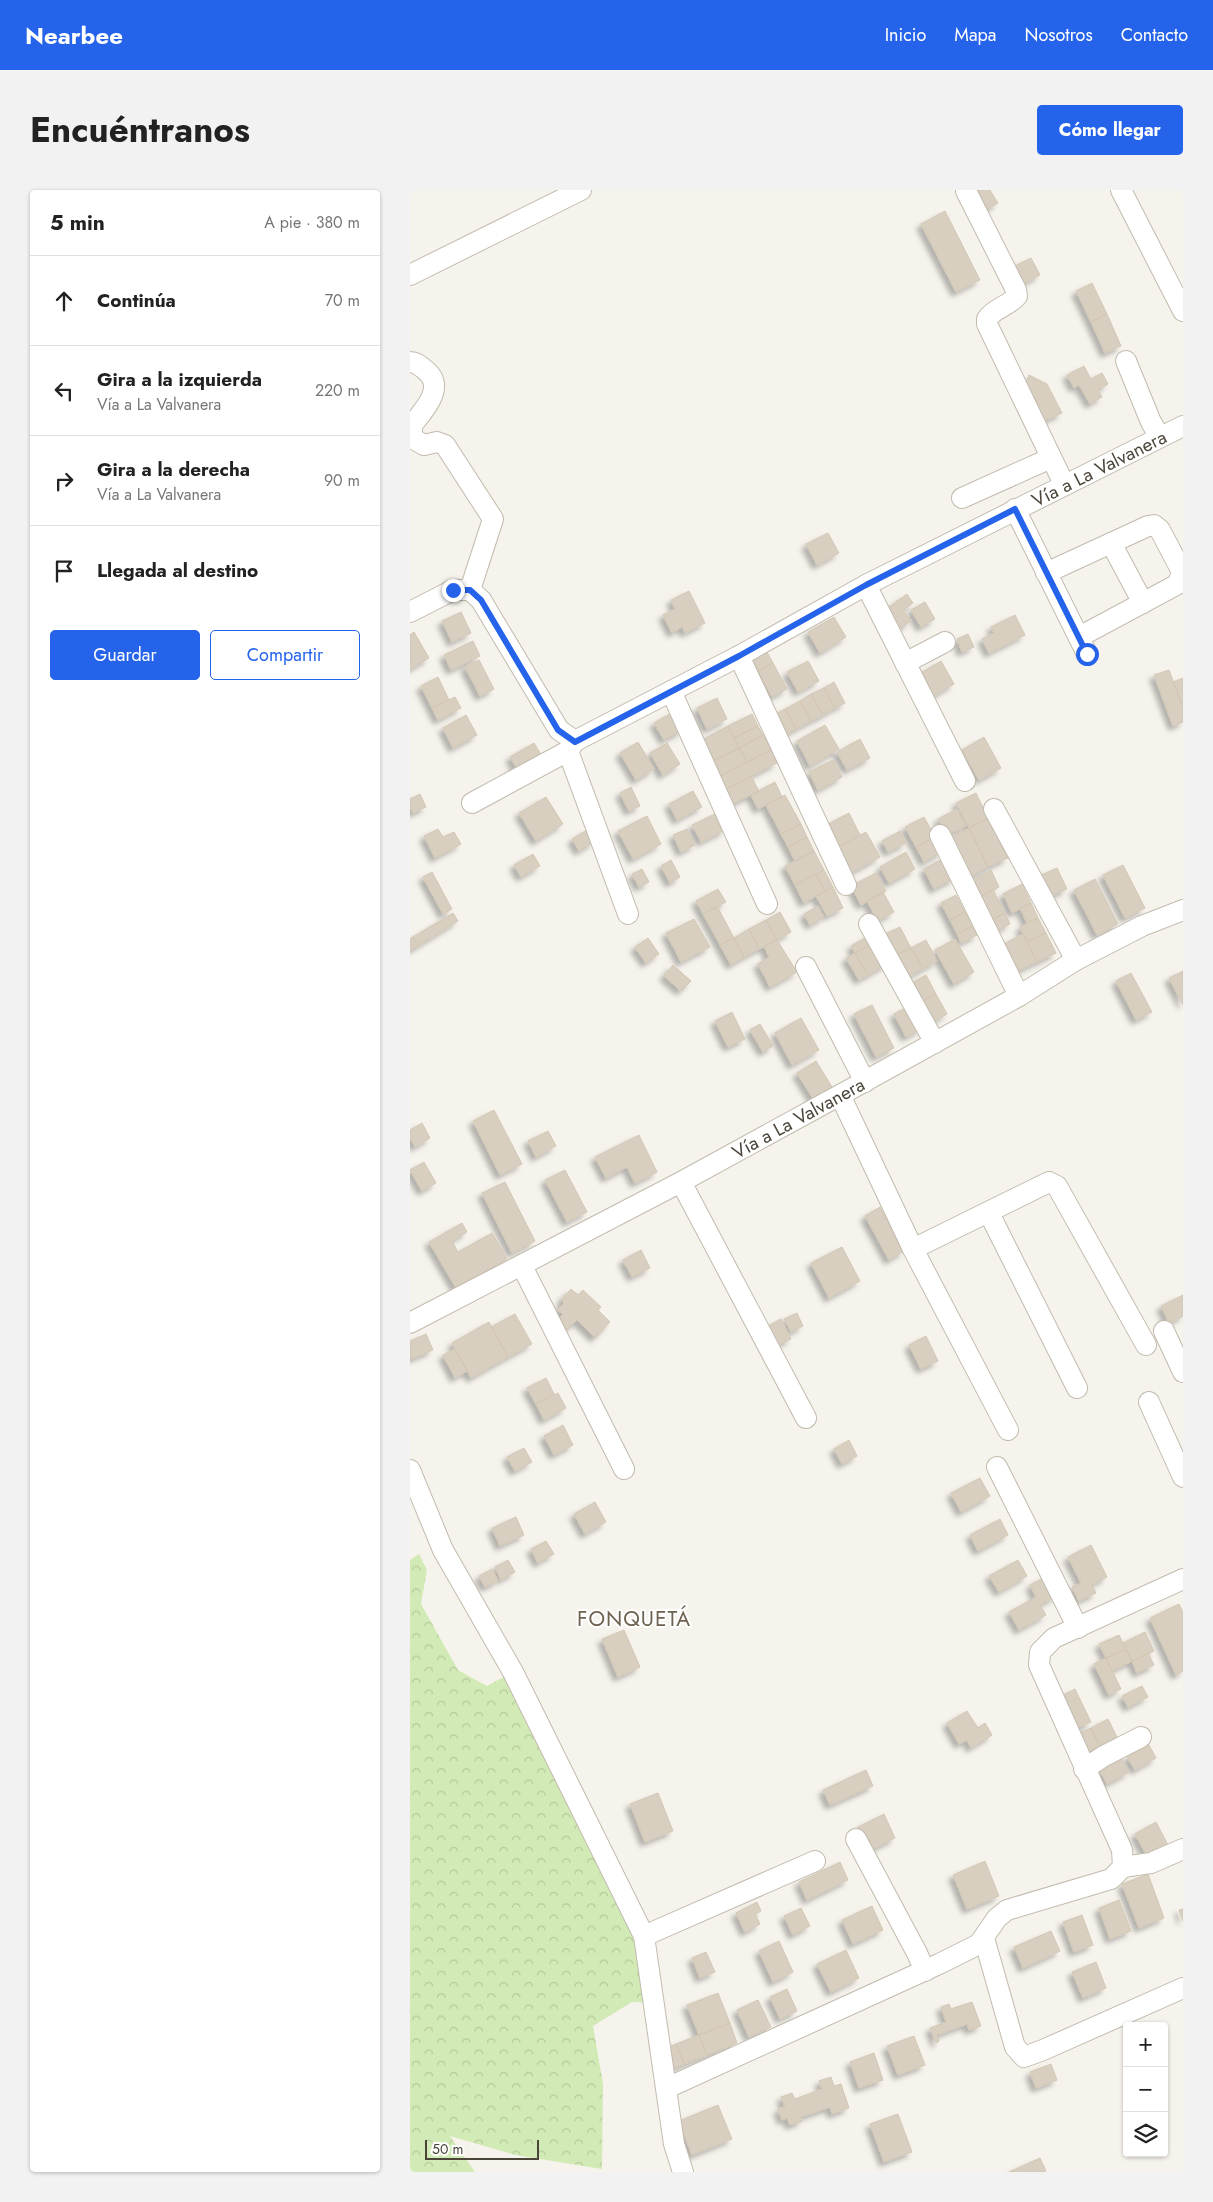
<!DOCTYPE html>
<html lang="es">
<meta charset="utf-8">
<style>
body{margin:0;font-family:Jost,sans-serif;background:#f2f2f2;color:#222}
.controls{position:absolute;right:15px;bottom:15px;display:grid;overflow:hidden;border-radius:5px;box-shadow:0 1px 4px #0004}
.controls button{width:45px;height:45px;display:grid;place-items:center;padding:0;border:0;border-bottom:1px solid #e0e0e0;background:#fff;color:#222;font:25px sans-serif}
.scale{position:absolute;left:15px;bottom:12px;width:114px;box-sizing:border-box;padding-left:5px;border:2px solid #4b4439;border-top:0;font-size:14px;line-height:18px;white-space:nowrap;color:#4b4439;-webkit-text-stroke:4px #fff;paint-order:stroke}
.stop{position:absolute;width:15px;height:15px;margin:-11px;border:4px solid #2563eb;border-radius:50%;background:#fff}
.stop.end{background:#2563eb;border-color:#fff;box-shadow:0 1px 5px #0008}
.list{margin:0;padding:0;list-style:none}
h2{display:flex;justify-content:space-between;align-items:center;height:65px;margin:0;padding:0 20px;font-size:21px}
h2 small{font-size:16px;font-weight:400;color:#767676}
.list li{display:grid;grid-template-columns:32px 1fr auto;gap:15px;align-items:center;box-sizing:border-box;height:90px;padding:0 20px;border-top:1px solid #e0e0e0}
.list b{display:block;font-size:19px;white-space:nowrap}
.list p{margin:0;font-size:16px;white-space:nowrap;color:#767676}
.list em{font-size:16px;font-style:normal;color:#767676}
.actions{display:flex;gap:10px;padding:15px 20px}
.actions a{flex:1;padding:11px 0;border:1px solid #2563eb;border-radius:5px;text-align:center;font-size:18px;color:#2563eb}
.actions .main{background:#2563eb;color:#fff}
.icon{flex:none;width:28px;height:28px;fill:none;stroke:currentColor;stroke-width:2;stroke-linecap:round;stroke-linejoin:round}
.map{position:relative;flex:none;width:773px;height:1982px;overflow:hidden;border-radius:5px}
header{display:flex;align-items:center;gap:30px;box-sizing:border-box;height:70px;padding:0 25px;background:#2563eb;color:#fff}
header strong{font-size:24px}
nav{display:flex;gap:28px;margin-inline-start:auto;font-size:18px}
.intro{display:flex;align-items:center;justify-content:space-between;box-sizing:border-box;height:120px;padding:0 30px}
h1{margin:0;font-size:35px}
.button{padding:12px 22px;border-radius:5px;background:#2563eb;color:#fff;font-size:18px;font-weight:700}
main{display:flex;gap:30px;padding:0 30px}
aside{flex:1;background:#fff;border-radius:5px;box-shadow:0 1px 4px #0004}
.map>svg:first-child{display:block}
.forest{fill:url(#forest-crowns)}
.building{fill:#d8cfc1;stroke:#d3c7b4;filter:url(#shadow)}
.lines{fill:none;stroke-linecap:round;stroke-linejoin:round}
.minor-casing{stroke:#c2bbae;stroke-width:22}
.minor{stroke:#fff;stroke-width:20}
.route{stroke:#2563eb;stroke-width:6}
.labels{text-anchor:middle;stroke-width:4;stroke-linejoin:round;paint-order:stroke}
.street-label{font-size:19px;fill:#4b4439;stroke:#fff}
.quarter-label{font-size:21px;letter-spacing:1px;fill:#6e6250;stroke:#fff}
</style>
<header>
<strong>Nearbee</strong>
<nav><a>Inicio</a><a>Mapa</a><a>Nosotros</a><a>Contacto</a></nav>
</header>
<div class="intro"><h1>Encuéntranos</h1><a class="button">Cómo llegar</a></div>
<main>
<aside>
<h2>5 min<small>A pie · 380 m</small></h2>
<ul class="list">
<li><svg class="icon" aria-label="ahead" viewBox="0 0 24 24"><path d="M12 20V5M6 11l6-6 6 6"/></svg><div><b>Continúa</b></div><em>70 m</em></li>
<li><svg class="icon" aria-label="left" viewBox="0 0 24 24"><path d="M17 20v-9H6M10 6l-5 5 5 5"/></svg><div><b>Gira a la izquierda</b><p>Vía a La Valvanera</p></div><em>220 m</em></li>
<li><svg class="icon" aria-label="right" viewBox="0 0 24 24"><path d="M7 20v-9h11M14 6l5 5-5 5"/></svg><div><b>Gira a la derecha</b><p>Vía a La Valvanera</p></div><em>90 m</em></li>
<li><svg class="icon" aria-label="arrive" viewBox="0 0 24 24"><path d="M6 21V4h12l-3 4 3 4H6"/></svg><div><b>Llegada al destino</b></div></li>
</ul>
<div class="actions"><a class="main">Guardar</a><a>Compartir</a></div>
</aside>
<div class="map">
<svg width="773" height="1982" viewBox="0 0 773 1982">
<defs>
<pattern id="forest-crowns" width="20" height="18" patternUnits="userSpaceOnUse" patternTransform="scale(1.25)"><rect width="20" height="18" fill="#d2eab5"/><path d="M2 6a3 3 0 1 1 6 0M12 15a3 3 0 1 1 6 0" fill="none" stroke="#b6ca9c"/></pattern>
<filter id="shadow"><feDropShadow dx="-4.5" dy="4.5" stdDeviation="2.5" flood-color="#0004"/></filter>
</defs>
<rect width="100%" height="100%" fill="#f6f3ec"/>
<path class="forest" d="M9 1364 17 1380 11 1414 48 1480 77 1496 103 1482 234 1746 244 1813 222 1812 183 1836 193 1894 192 1979 105 1965 40 1946 65 1982H0V1370Z"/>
<path class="building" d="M560 0H580L588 13 572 22Z
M535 21 570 90 546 102 511 34Z
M621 68 630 85 608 96 599 79Z
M682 93 697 124 681 132 666 101Z
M697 124 711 156 695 163 681 132Z
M674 176 681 189 692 183 698 194 688 200 692 207 680 214 669 195 664 198 657 185Z
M619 185 637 194 652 223 634 231 625 208 613 201Z
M418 343 429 363 407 375 396 354Z
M279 401 295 433 275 443 272 437 262 443 253 425 265 419 261 410Z
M497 404 503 413 493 420 501 431 484 442 471 423Z
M515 412 525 429 511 437 501 420Z
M51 422 61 443 42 452 32 431Z
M605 425 615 445 579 463 572 449 584 443 581 437Z
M424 427 436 447 410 463 398 442Z
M4 442 19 468 1 479 0 445Z
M558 444 564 457 552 462 547 449Z
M63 451 70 466 41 480 34 465Z
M357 462 363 473 348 481 342 470Z
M69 470 84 499 70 506 55 477Z
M398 471 409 491 388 502 377 482Z
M531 471 544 494 522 507 509 484Z
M363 473 377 499 362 507 348 481Z
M759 480 773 518V532L763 536 744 485Z
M28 487 39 510 22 518 11 496Z
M773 488V518L763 492Z
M424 492 435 513 425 518 414 498Z
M414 498 425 518 413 525 401 504Z
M401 504 413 525 401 531 390 511Z
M45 507 51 518 28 530 22 518Z
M307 508 317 529 297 539 287 518Z
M390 511 401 531 386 539 375 519Z
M375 519 386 539 375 545 364 525Z
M263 522 273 540 254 550 244 533Z
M342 524 348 536 324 548 318 536Z
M56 525 67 545 43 558 33 538Z
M415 535 429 559 400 576 387 551Z
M318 536 329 558 297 574 286 553Z
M348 536 353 545 329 558 324 548Z
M353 545 361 560 337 572 329 558Z
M574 547 591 578 569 590 552 560Z
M450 549 460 568 437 580 427 562Z
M228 552 244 579 226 590 210 563Z
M124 553 135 571 101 590 97 583 106 577 100 567Z
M257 553 270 574 253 585 240 563Z
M329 558 337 572 304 589 297 574Z
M361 560 367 573 311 602 304 589Z
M423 570 432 587 408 600 399 582Z
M341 586 349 601 318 616 311 602Z
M365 592 372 607 348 619 341 605Z
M221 597 230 616 219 621 210 603Z
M283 601 292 617 267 630 259 614Z
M566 603 578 628 559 638 546 613Z
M10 604 16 617 3 623 0 617V609Z
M375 605 391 634 371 644 356 615Z
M136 607 153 634 126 651 109 623Z
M547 619 556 636 537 645 528 629Z
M307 623 315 640 291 652 282 635Z
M439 623 450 645 425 659 413 637Z
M237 626 251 654 223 669 208 641Z
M514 627 525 647 506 657 495 637Z
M578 628 598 668 578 677 559 638Z
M391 634 397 647 378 657 371 644Z
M559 638 578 677 558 688 538 649Z
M28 639 33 647 44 642 51 654 25 668 14 646Z
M277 639 285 655 271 662 263 645Z
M177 640 184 652 169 661 162 649Z
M490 641 496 653 478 662 472 651Z
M456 642 470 667 439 684 425 659Z
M397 647 404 661 385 671 378 657Z
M525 647 533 661 514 672 506 657Z
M404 661 414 680 385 695 375 676Z
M496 662 505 679 479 693 470 677Z
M123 664 130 676 111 687 104 675Z
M534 668 545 688 524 699 514 679Z
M261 670 270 687 260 693 251 676Z
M713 675 735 718 715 728 693 685Z
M647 678 657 699 637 708 627 687Z
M232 679 239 692 229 697 222 684Z
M414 680 423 697 415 701 406 684Z
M581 680 589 697 568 708 560 691Z
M22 682 42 719 33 724 13 687Z
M466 683 476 701 451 715 441 696Z
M406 684 415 701 394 713 385 695Z
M685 689 708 734 687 745 664 700Z
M612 694 621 713 602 723 593 704Z
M423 697 433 718 417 726 406 706Z
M308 699 316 712 293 724 286 711Z
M583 700 595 723 580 731 568 708Z
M473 702 484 722 468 731 457 711Z
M546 705 555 722 540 730 531 713Z
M621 713 628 728 617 733 610 718Z
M307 716 324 748 310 755 293 724Z
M408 716 414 727 400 735 394 724Z
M370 722 381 742 367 750 356 730Z
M555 722 563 736 547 744 540 730Z
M43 723 48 731 8 756 3 747Z
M595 723 600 734 585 742 580 731Z
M628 728 636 743 617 752 610 737Z
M284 729 300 757 271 772 256 743Z
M356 730 367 750 349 759 339 739Z
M563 736 567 745 551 753 547 744Z
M490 737 501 758 487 765 475 744Z
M339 739 349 759 334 767 324 748Z
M636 743 646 763 627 772 617 752Z
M613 744 627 772 607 781 594 754Z
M460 745 465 752 445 763 441 756Z
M3 747 8 756 0 760V749Z
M238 748 249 764 236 773 225 757Z
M324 748 334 767 321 775 310 755Z
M545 749 564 782 544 794 525 760Z
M367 750 387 782 360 797 348 774 359 767 354 756Z
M516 750 527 771 513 779 501 758Z
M465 752 477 774 458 785 445 763Z
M501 758 513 779 498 787 487 765Z
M445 763 458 785 449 790 436 768Z
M263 775 281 791 271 801 254 786Z
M773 781V815L759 788Z
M721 783 742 822 726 830 706 791Z
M516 785 526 804 509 813 498 795Z
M526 804 537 824 515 836 504 816Z
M462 815 484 858 466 867 444 824Z
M499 816 511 839 496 847 484 824Z
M322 822 335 849 318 857 305 831Z
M391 828 409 860 382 875 365 843Z
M350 834 363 856 353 862 340 840Z
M406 871 424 900 405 912 387 883Z
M84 920 112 974 90 985 63 931Z
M12 933 20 948 5 957 0 948V940Z
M138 941 146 956 126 967 118 951Z
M229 945 247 982 225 993 217 977 196 988 185 967Z
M14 972 26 993 12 1001 0 980Z
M155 980 177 1022 157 1032 135 990Z
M95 992 125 1051 102 1063 72 1003Z
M470 1017 494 1061 479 1070 455 1026Z
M52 1033 57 1042 42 1051 48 1062 82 1043 97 1069 46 1098 19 1052Z
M432 1057 450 1091 419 1108 401 1073Z
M231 1060 240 1078 222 1087 213 1070Z
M161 1099 168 1105 173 1100 191 1117 188 1120 200 1132 185 1148 167 1130 157 1140 147 1130 153 1124 147 1120 154 1113 151 1110Z
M773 1105V1126L759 1133 751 1116Z
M387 1123 393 1136 381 1142 374 1129Z
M105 1124 122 1154 98 1167 81 1137Z
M371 1129 381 1149 366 1156 356 1137Z
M79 1132 98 1167 61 1188 42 1153Z
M16 1144 23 1160 1 1169 0 1151Z
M516 1146 528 1171 511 1179 499 1155Z
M45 1159 57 1181 45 1188 33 1165Z
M136 1188 144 1204 126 1214 117 1198Z
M148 1203 156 1218 134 1230 126 1214Z
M153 1235 163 1255 144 1265 134 1246Z
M439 1250 447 1266 432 1274 424 1259Z
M114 1258 122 1272 105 1281 97 1267Z
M570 1288 580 1306 551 1322 541 1303Z
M185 1312 196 1332 175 1344 164 1324Z
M106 1327 114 1345 90 1356 82 1338Z
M590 1329 598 1345 568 1361 560 1345Z
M136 1351 144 1364 128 1373 121 1359Z
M681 1355 697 1387 682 1395 686 1403 669 1411 662 1397 671 1393 658 1367Z
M98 1370 105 1382 91 1390 85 1377Z
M608 1370 617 1386 589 1402 579 1386Z
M82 1379 88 1391 75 1397 69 1386Z
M635 1387 646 1406 630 1415 636 1425 609 1440 599 1422 626 1407 620 1395Z
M769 1414 773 1422V1481L766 1485 740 1428Z
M214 1440 230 1477 208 1487 192 1449Z
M735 1442 744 1461 722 1471 713 1453Z
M709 1445 716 1459 696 1468 689 1454Z
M716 1459 722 1471 702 1481 696 1468Z
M738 1463 744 1475 727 1483 722 1471Z
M696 1468 711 1499 699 1505 684 1474Z
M732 1496 738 1507 718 1517 712 1506Z
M665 1499 681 1532 662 1541 647 1508Z
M557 1521 568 1538 575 1533 582 1545 561 1558 557 1550 549 1554 537 1533Z
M698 1529 707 1547 689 1556 681 1538Z
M681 1538 689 1556 678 1561 669 1543Z
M739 1555 746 1568 725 1580 717 1567Z
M711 1567 719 1582 697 1594 689 1579Z
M456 1580 463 1596 420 1615 413 1600Z
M248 1603 263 1641 235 1652 220 1614Z
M474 1624 485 1648 459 1661 448 1637Z
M746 1632 759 1657 738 1668 725 1644Z
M575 1671 589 1706 557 1719 543 1685Z
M430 1672 438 1690 397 1710 389 1692Z
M738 1684 754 1728 729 1738 712 1694Z
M709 1710 721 1741 700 1749 689 1718Z
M347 1712 351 1721 345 1724 350 1734 335 1742 326 1723Z
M462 1716 473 1740 443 1754 432 1730Z
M391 1718 400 1736 383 1745 374 1726Z
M773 1719V1731L769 1720Z
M672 1725 683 1755 664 1762 653 1732Z
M641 1741 650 1761 613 1778 604 1757Z
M369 1751 383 1782 363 1792 349 1761Z
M436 1760 449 1788 421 1802 407 1774Z
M296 1762 305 1782 290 1788 282 1768Z
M686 1772 696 1798 673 1808 662 1782Z
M377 1799 387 1821 370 1829 360 1807Z
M308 1803 320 1833 289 1845 277 1815Z
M348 1810 361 1837 339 1847 327 1820Z
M562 1812 571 1836 559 1840 557 1834 527 1845 529 1851 526 1853 520 1838 536 1832 531 1817 539 1814 541 1819Z
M320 1833 327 1853 297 1865 289 1845Z
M289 1845 297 1865 274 1874 266 1854Z
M504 1846 515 1875 488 1885 477 1856Z
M266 1854 274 1874 262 1879 254 1859Z
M464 1863 473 1890 449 1898 440 1872Z
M641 1874 647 1890 626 1898 620 1882Z
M421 1887 424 1896 431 1894 439 1918 422 1924 420 1917 391 1927 392 1931 380 1935 377 1928 372 1930 368 1919 375 1917 371 1907 382 1903 385 1909 412 1899 409 1891Z
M308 1915 322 1949 282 1965 269 1931Z
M488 1924 502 1962 474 1972 460 1934Z
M630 1968 636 1981 633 1982H599Z"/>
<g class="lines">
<defs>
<g id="minor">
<path d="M711 0 773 121"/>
<path d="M556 1 606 100 607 106C599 116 584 118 577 129V134L654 294"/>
<path d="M0 85 171 0"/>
<path d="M716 171 741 232 750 247"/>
<path d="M0 172C6 172 9 175 14 179 37 196 15 219 2 235V248L14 255 27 252 35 255 83 329 60 400"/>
<path d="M552 308 641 268"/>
<path d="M605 319 677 464"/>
<path d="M701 353 733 413"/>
<path d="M636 383 738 336 744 335 750 340 772 382 768 394 669 447"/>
<path d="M456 395 555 591"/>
<path id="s1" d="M0 422 43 400H60L71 410 149 540 165 551 329 466 456 395 773 236"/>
<path d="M329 466 436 695"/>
<path d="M495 473 535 452"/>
<path d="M261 501 357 714"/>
<path d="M158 561 218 724"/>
<path d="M62 613 158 561 165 551"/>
<path d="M584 619 666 770"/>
<path d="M530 645 609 806"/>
<path d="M459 734 525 853"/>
<path d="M396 777 455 892"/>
<path d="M430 905 503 1059 598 1240"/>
<path d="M271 992 396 1228"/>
<path d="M579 1023 667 1198"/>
<path d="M503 1059 639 992 647 996 736 1155"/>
<path d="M112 1076 214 1279"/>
<path id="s2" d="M0 1133 271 992 430 905 609 806 666 770 732 736 773 720"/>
<path d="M754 1141 773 1182"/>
<path d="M739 1212 773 1287"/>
<path d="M587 1277 668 1438"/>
<path d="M0 1280 33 1360 103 1482 234 1746 264 1954 273 1982"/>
<path d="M674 1579 694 1566 731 1547"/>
<path d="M446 1649 507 1763 515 1781"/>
<path d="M713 1677 741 1673 773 1659"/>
<path d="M234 1746 405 1671"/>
<path d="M574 1748 605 1857 614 1867 633 1860 773 1798"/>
<path d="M257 1898 529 1774 569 1754 587 1728 597 1720 701 1689 713 1677 712 1660 629 1475 630 1462 644 1448 773 1389"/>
</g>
</defs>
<use href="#minor" class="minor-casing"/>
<use href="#minor" class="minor"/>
</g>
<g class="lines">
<path class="route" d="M43 400H60L71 410 148 540 165 552 329 466 456 395 605 319 677 464"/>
</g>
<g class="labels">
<g class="street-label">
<text dy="7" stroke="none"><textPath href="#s1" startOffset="842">Vía a La Valvanera</textPath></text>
<text dy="7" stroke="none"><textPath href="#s2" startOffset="439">Vía a La Valvanera</textPath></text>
</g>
<g class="quarter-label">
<text x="224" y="1436">FONQUETÁ</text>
</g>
</g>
</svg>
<div class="controls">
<button>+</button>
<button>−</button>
<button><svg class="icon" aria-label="layers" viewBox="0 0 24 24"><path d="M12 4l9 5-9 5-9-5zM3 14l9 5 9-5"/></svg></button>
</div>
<div class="scale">50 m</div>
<div class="stop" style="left:677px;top:464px"></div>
<div class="stop end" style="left:43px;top:400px"></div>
</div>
</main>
